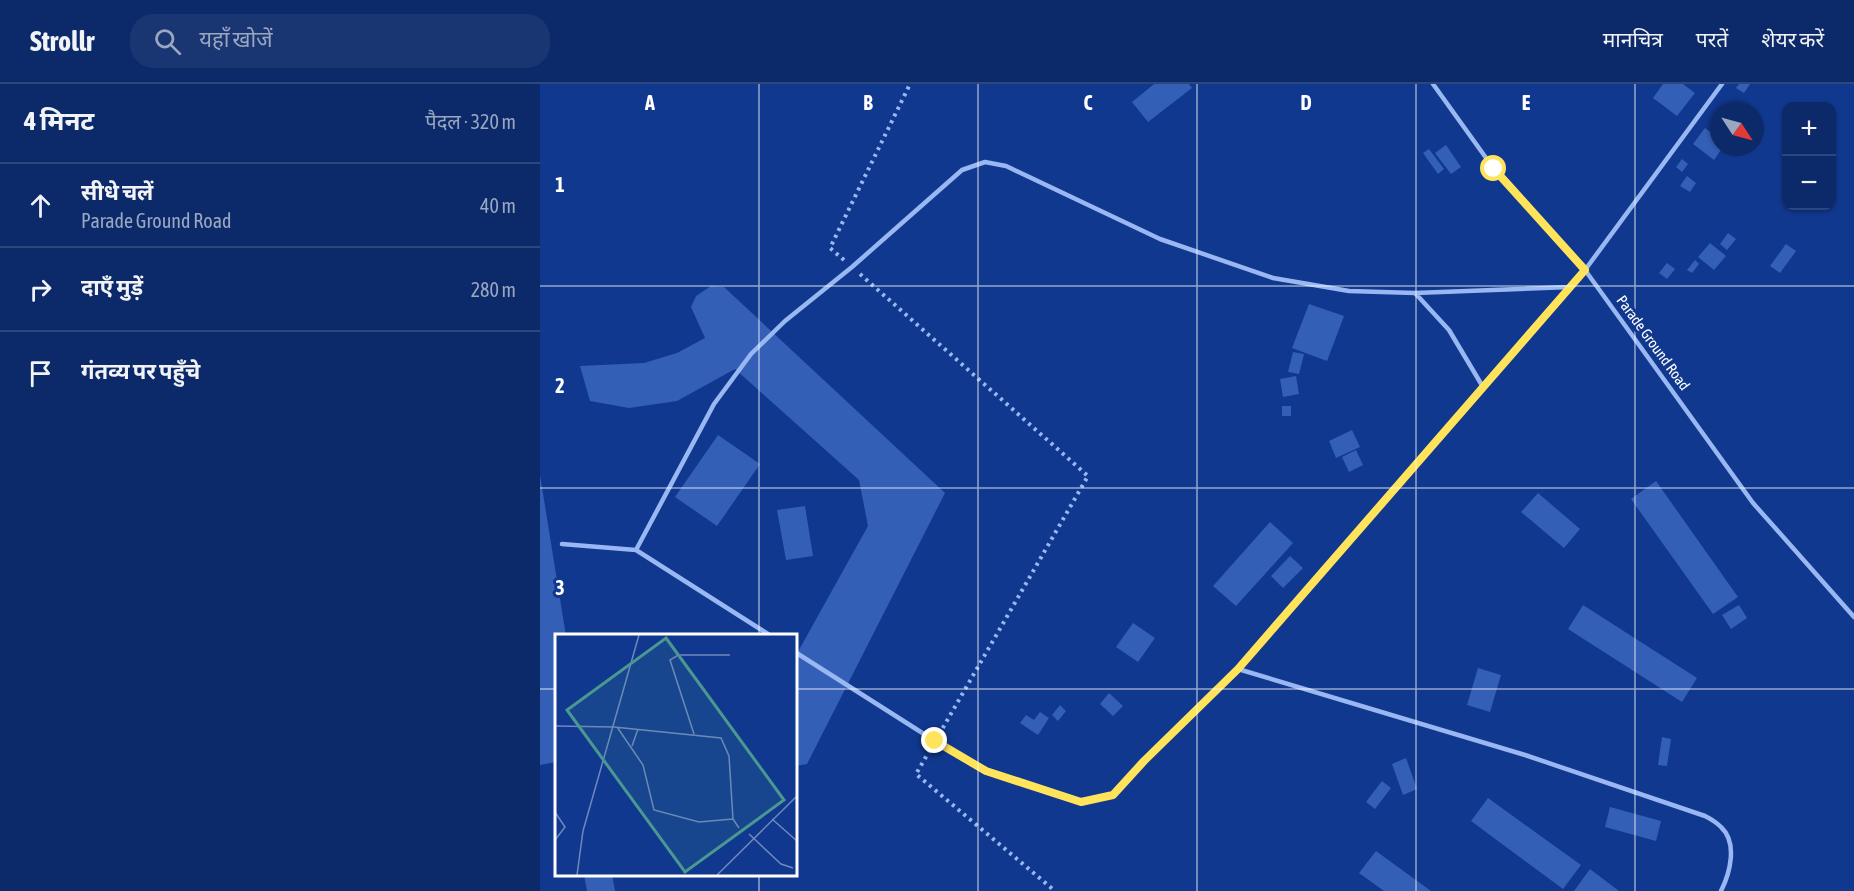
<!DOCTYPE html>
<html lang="hi">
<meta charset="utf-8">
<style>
body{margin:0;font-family:"Asap Condensed","Noto Sans Devanagari",sans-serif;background:#1a3672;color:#f1f3f6}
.controls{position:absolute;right:18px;top:18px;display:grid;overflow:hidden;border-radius:12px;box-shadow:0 2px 4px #0004}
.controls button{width:54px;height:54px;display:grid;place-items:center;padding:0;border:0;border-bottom:2px solid #2c467e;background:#0c2a6a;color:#f1f3f6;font:30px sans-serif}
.compass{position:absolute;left:1170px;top:18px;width:54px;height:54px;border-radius:50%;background:#0c2a6a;box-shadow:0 2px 4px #0004;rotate:126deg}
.stop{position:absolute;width:18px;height:18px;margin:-14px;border:4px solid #ffe35b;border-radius:50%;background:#fff}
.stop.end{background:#ffe35b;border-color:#fff;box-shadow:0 2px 6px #0008}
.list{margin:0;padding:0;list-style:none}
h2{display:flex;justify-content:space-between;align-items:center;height:78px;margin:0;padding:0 24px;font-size:26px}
h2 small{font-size:20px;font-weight:400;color:#9aa7c1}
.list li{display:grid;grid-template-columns:39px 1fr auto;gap:18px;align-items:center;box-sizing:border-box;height:84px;padding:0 24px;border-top:2px solid #2c467e}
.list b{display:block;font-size:22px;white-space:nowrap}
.list p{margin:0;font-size:20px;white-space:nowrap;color:#9aa7c1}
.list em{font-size:20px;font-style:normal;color:#9aa7c1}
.icon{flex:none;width:33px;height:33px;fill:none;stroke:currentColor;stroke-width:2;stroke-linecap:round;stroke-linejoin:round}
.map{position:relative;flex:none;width:1314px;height:807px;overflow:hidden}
header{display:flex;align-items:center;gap:36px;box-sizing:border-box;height:84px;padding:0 30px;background:#0c2a6a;border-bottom:2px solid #2c467e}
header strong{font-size:28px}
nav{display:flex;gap:33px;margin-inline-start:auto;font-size:21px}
.search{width:420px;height:54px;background:#1a3672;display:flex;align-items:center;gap:15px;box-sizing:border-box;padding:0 21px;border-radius:24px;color:#9aa7c1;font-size:22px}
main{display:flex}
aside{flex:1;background:#0c2a6a}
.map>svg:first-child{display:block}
.building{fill:#345fb6}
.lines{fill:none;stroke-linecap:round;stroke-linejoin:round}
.path{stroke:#99b7f2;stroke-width:4;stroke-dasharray:3 4.5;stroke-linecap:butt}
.lane{stroke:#99b7f2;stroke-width:4.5}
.route{stroke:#ffe35b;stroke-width:8}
.grid{fill:none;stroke:#fff;stroke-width:1.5;stroke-opacity:0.55}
.labels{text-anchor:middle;stroke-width:6;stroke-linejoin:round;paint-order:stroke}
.street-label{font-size:15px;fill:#fff;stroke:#10388e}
.inset-road{fill:none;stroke:#7088bb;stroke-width:1.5}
.view{fill:#4b9892;fill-opacity:0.15;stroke:#4b9892;stroke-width:3}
.inset-edge{fill:none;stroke:#fff;stroke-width:3}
.grid-label{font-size:20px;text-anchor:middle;font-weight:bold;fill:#fff;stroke:#10388e;stroke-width:6;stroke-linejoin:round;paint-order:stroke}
</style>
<header>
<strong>Strollr</strong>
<div class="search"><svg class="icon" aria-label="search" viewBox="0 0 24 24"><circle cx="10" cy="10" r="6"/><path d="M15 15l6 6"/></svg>यहाँ खोजें</div>
<nav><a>मानचित्र</a><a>परतें</a><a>शेयर करें</a></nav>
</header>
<main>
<aside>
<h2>4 मिनट<small>पैदल · 320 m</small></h2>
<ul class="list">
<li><svg class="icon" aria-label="ahead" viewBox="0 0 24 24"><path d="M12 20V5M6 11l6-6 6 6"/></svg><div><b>सीधे चलें</b><p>Parade Ground Road</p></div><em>40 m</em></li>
<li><svg class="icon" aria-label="right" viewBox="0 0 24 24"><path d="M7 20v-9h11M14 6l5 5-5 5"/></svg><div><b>दाएँ मुड़ें</b></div><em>280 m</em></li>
<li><svg class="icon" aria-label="arrive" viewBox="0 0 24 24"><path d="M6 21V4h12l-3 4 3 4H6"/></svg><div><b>गंतव्य पर पहुँचे</b></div></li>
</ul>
</aside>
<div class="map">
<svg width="1314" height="807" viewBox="0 0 1314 807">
<rect width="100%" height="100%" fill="#10388e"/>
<path class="building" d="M614 0H649L652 4 608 38 592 18Z
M1123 0H1143L1155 9 1137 32 1113 14Z
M1199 0H1210L1204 9 1196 4Z
M1165 44 1179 54V63H1183L1174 76 1153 60Z
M906 61 921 83 911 90 895 69Z
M889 65 904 85 898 90 883 69Z
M1142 75 1148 80 1142 88 1136 83Z
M1147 92 1156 99 1150 108 1140 102Z
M1188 149 1196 155 1187 166 1180 160Z
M1170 159 1186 172 1174 186 1158 173Z
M1246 160 1256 167 1240 189 1230 182Z
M1155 176 1159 180 1152 189 1147 186Z
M1127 179 1135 185 1127 195 1119 189Z
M171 202 184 203 405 409 267 680 255 682V573L328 442 319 396 195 285 137 317 89 324 50 317 40 282 104 279 137 269 165 254 151 223 156 212Z
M769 220 804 232 787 277 752 264Z
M753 268 764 270 759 290 748 288Z
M756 292 759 310 743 313 740 295Z
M742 322H751V332H742Z
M812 346 820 363 796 374 789 357Z
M178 351 220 380 177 442 135 413Z
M816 366 823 381 809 388 802 373Z
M0 391 26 552H16V678L0 681Z
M1116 397 1198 513 1173 530 1091 415Z
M998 409 1040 445 1024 464 981 428Z
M265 422 273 472 246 476 237 426Z
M730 438 753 459 696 522 673 502Z
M750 472 763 484 743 504 731 492Z
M1043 521 1157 594 1142 618 1028 545Z
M1199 521 1207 534 1191 545 1182 531Z
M593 539 615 554 598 578 576 563Z
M938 584 961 591 950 628 927 621Z
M569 609 583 622 573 632 560 620Z
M520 621 526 627 518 637 512 631Z
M500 628 509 634 498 651 480 639 486 631 494 636Z
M1122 653 1131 655 1127 682 1118 681Z
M866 674 877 705 863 711 852 680Z
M842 697 851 704 835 725 826 718Z
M948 714 1041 781 1023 805 931 737Z
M1070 723 1121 737 1116 757 1065 743Z
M836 767 891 807H844L819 789Z
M1050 785 1079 807H1034Z
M44 790H72L75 807H47Z"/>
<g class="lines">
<path class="path" d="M304 176 290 164 370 0
M320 190 548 392 401 647
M390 666 376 690 515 807"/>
<path class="lane" d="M893 0 954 85 1045 186 1213 419 1314 533
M875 209 909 246 943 303
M22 460 96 466 231 552
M96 466 174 320 211 270 245 237 312 183 422 86 445 78 466 82 620 155 733 194 809 207 875 209 1030 203
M255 568 395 657 446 687 541 718 573 711 605 677 698 585 1030 203 1045 186 1182 0
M698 585 985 671 1165 732C1171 735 1177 739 1181 743 1198 759 1190 789 1181 807"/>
</g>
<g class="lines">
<path class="route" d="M395 657 446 687 541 718 573 711 604 677 698 585 1045 186 954 85"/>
</g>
<path class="grid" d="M219 0V552M438 0V807M657 0V807M876 0V807M1095 0V807M0 202H1314M0 404H1314M0 605H16M255 605H1314M219 790V807"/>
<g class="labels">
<g class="street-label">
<text transform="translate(1113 259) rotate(54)" y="5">Parade Ground Road</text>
</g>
</g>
<g transform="translate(15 550)">
<rect width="242" height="242" fill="#10388e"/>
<path class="inset-road" d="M0 92 59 93 166 104 174 122 178 185 184 194M62 93 88 131 99 176 144 188 178 185M139 100 115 26 123 21H175M77 112 83 95M0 178 10 193 0 206M217 185 242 207M194 200 226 230 238 234M22 241 28 197 84 1M162 241 242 162"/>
<path class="view" d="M111 4 229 166 130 238 12 76Z"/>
<rect width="242" height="242" class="inset-edge"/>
</g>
<g class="grid-label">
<text x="110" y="26">A</text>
<text x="328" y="26">B</text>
<text x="548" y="26">C</text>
<text x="766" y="26">D</text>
<text x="986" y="26">E</text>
<text x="20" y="108">1</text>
<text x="20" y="309">2</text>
<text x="20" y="511">3</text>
</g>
</svg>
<div class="controls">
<button>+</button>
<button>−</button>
</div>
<svg class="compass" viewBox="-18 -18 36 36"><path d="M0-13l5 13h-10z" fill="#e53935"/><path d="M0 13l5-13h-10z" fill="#9aa7c1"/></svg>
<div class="stop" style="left:954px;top:85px"></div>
<div class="stop end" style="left:395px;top:657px"></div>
</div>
</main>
